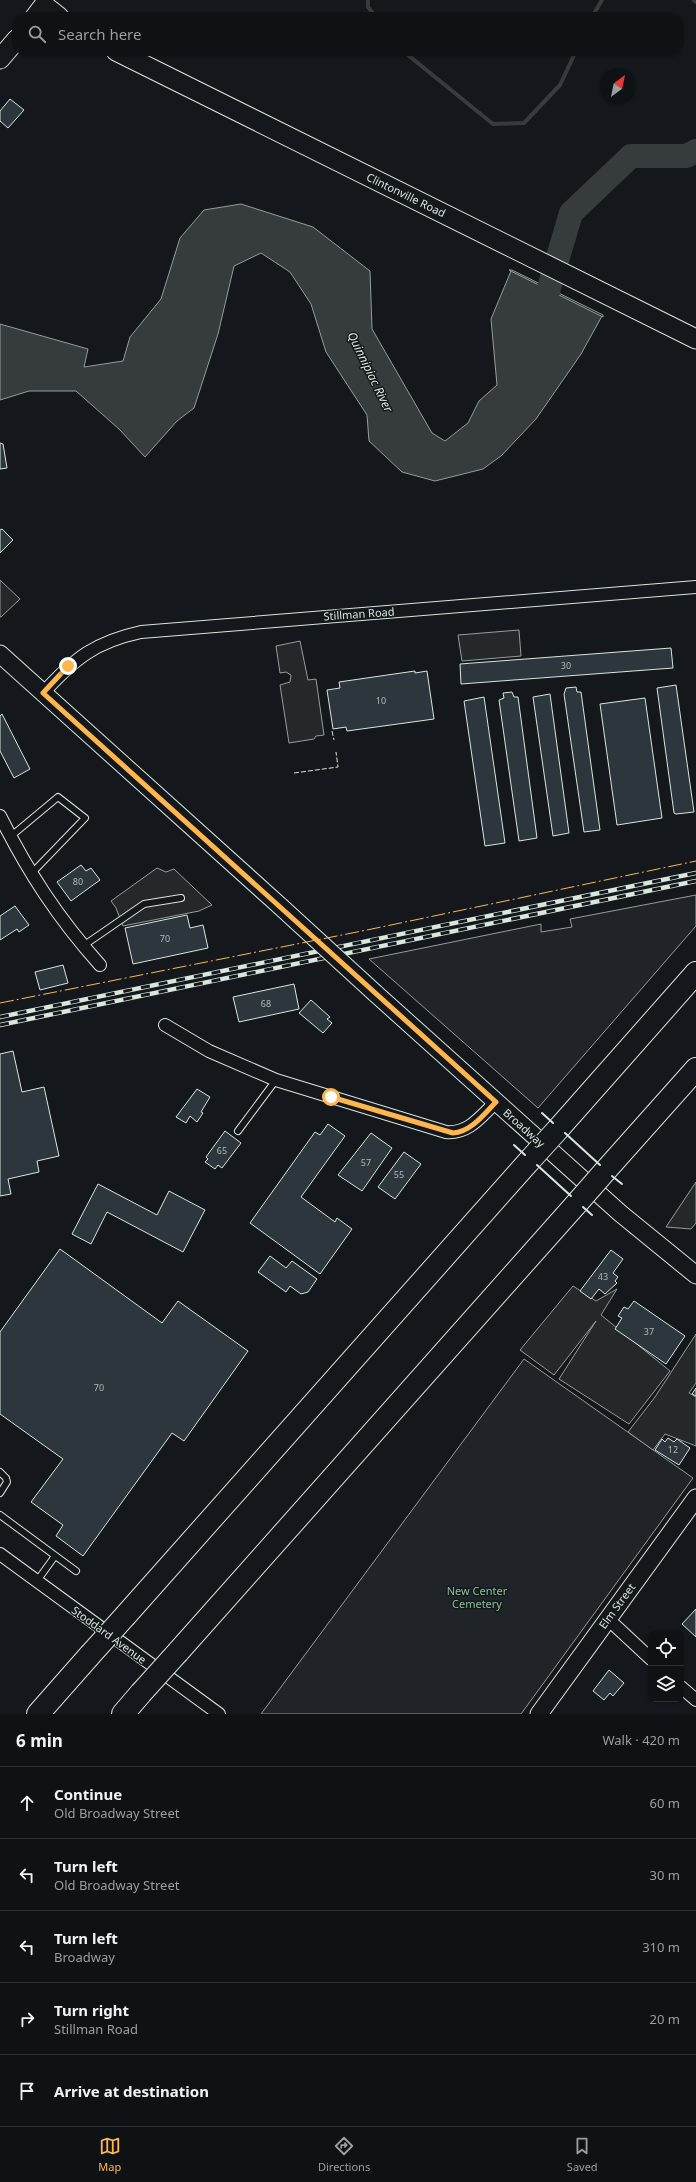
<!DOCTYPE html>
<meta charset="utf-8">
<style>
body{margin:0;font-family:"Noto Sans",sans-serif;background:#181b1e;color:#f1f3f6}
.controls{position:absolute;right:12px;bottom:12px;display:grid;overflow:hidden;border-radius:8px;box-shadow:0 1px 3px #0004}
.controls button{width:36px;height:36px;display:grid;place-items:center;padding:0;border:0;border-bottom:1px solid #2f3234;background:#0f1215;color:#f1f3f6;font:20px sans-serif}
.compass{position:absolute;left:600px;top:68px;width:36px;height:36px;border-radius:50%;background:#0f1215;box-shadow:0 1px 3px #0004;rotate:33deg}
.stop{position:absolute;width:12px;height:12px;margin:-9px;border:3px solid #ffb74d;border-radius:50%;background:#fff}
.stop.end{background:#ffb74d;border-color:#fff;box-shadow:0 1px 4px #0008}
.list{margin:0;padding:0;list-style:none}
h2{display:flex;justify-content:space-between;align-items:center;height:52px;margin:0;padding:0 16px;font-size:17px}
h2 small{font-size:13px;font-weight:400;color:#9b9ea0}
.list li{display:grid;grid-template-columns:26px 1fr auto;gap:12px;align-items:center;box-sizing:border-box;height:72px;padding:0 16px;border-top:1px solid #2f3234}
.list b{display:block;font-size:15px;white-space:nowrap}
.list p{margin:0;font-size:13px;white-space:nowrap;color:#9b9ea0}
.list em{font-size:13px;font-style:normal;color:#9b9ea0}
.icon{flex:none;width:22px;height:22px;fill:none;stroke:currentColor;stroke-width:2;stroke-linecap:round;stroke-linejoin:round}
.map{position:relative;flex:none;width:696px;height:1714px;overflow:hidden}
.search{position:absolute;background:#0f1215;box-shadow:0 1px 3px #0004;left:12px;right:12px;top:12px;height:44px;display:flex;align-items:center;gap:10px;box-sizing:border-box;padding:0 14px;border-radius:16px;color:#9b9ea0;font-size:15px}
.sheet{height:412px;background:#0f1215}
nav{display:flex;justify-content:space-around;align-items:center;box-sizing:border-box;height:56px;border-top:1px solid #2f3234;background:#0f1215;font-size:11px;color:#9b9ea0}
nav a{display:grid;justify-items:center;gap:2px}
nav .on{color:#ffb74d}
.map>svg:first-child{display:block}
.green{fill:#202428;stroke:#939e99}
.parking{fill:#24282b;stroke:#939e99}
.water{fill:#363b3e;stroke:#939e99}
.pier{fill:#14181c;stroke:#939e99}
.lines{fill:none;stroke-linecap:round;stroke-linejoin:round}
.stream{stroke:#363b3e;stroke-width:4}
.river{stroke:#363b3e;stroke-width:24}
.building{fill:#2c363c;stroke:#d8e6dc}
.lane-casing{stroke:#d8e6dc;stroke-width:8}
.street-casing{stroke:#d8e6dc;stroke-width:14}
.secondary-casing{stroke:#d8e6dc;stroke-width:19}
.primary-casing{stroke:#d8e6dc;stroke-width:21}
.highway-casing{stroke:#d8e6dc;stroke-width:24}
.lane{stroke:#14181c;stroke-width:6}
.street{stroke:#14181c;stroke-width:12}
.secondary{stroke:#14181c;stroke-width:17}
.primary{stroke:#14181c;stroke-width:19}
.highway{stroke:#14181c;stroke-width:22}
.rail-casing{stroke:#d8e6dc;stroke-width:4.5}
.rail{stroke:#14181c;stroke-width:3;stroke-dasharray:9;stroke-linecap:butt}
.secondary-bridge-casing{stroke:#d8e6dc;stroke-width:19;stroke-linecap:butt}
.highway-bridge-casing{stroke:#d8e6dc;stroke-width:24;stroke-linecap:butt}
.secondary-bridge{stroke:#14181c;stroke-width:17}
.highway-bridge{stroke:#14181c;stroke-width:22}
.fence{stroke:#d8e6dc;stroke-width:1;stroke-dasharray:5 2;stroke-linecap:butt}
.wall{stroke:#d8e6dc;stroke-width:2}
.power{stroke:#ffb74d;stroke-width:1;stroke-dasharray:14 3 2 3;stroke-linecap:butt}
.route{stroke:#ffb74d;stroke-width:5}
.labels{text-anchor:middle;stroke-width:3;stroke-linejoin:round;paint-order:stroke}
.number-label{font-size:9px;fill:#adbab4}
.street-label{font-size:11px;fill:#d8e6dc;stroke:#14181c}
.park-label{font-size:11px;fill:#8ac095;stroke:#14181c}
.water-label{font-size:12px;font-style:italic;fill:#d8e6dc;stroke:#14181c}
</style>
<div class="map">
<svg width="696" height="1714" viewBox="0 0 696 1714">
<rect width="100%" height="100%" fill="#14181c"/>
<path class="green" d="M696 895V926L538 1108 369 959 541 924V932L572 927 570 919Z
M524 1359 693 1478 521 1714H261Z"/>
<path class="parking" d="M0 580 20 599 1 617H0Z
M519 630 521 656 462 661 458 635Z
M300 641 308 680 316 679 324 735 316 736 314 739 289 743 280 685 290 682 291 675 286 672 280 673 276 646Z
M157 868 166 872 174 869 212 905 199 911 123 926 116 908 111 901Z
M696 1182V1223L691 1229 666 1227Z
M573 1286 596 1301 617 1289 601 1315 670 1371 629 1424 559 1379 596 1321 554 1375 520 1350Z
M696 1334V1383L689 1393 696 1397V1446L665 1434 653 1450 628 1432 655 1397Z"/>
<path class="water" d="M241 204 313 227 370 271 372 329 432 433 445 441 468 423 479 401 497 385 491 319 511 271 602 316 581 354 536 419 501 456 483 469 435 481 402 472 369 441 367 415 326 352 311 304 290 272 261 253 234 266 218 334 194 408 177 421 145 457 119 429 76 391H29L0 400V324L88 349 84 367 123 361 130 337 161 299 180 238 204 210Z"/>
<path class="pier" d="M509 270H512L603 315V317Z"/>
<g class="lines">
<path class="stream" d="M368 0V7L376 17
M694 0 696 2
M592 17 602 0
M403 51 493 124 524 123 560 85 576 51"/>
<path class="river" d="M539 322 571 213 631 156H686L696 151"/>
</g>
<path class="building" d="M10 99 24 110 8 128 0 121V111Z
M0 443 3 444 7 468 0 469Z
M2 529 13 540 0 553V530Z
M671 648 673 668 461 684 460 664Z
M415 671V673L427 671 434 719 347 731 346 727 333 729 327 690 340 688 339 682Z
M676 685 694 812 676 814 674 813 657 688Z
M576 687 577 692H581L600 830 584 832 564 694 566 688Z
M512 692 514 697H518L537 838 519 841 499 700 504 698 503 693Z
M550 694 569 833 553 836 533 697Z
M484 697 505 843 485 846 464 701Z
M645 698 662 818 617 825 600 704Z
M2 714 30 769 14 778 0 751V716Z
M81 865 86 871 91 868 100 880 71 901 57 882Z
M15 906 29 925 19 932 17 929 0 940V916Z
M187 915 190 928 203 925 208 948 133 964 125 928Z
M63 965 68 983 40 990 35 972Z
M294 984 299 1009 239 1022 233 997Z
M311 1000 330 1017 327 1019 332 1023 323 1033 299 1013Z
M13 1051 22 1092 44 1087 59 1156 37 1161 39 1172 8 1179 11 1194 0 1196V1054Z
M197 1089 210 1097 201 1112 203 1113 197 1122 190 1116 186 1123 176 1117Z
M328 1124 345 1136 301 1197 335 1222 337 1218 352 1229 320 1274 250 1223 315 1132 320 1135Z
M225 1131 241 1143 222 1168 218 1165 215 1169 205 1162 208 1159 206 1157Z
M371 1133 392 1148 362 1191 338 1175Z
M404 1152 421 1164 395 1199 378 1187Z
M98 1184 157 1215 169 1191 205 1210 183 1252 107 1212 91 1244 72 1234Z
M60 1249 162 1323 178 1301 248 1351 184 1441 172 1433 83 1556 56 1536 63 1525 31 1502 63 1459 0 1414V1332Z
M611 1250 623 1259 613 1273 618 1277 615 1281 617 1283 605 1294 599 1289 591 1299 580 1291Z
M270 1256 286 1268 292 1261 317 1279 308 1292 301 1294 290 1286 286 1292 258 1272Z
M634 1301 685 1336 666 1364 615 1329 622 1318 618 1316 624 1307 628 1309Z
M696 1388V1396L692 1394Z
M668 1438 674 1442 677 1439 690 1448 679 1465 655 1450 662 1439 665 1442Z
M696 1609V1637L682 1624Z
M609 1670 624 1683 613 1696 610 1693 604 1700 593 1691Z"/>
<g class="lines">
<defs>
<path id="lane" d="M10 837 58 797 85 818 31 874
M83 946 144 904 181 898
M238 1131 276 1080
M0 1472 6 1478 7 1482 0 1493
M0 1515 76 1571
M37 1581 55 1556"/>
<path id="street" d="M43 693C75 658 95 642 141 632L696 587
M0 816C28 872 58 918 100 965
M165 1025 209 1051 276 1080 446 1132C469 1134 481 1116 496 1102
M0 1554 219 1714
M608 1619 651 1659
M681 1687 696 1700"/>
<path id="secondary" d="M0 654 280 906
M375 993 620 1213 696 1275
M539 1714 696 1498"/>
<path id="primary" d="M35 17 44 5 59 17
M116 51 696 339
M0 59 17 39"/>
<path id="highway" d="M559 1128 696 973
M606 1170 696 1069
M126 1615 530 1160
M178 1652 578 1202
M38 1714 90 1655
M123 1714 141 1693"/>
</defs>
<use href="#lane" class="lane-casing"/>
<use href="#street" class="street-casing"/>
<use href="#secondary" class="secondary-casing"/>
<use href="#primary" class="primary-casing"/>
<use href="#highway" class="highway-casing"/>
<use href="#lane" class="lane"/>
<use href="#street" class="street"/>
<use href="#secondary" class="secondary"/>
<use href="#primary" class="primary"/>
<use href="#highway" class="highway"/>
<defs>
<path id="rail" d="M0 1017 696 873
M0 1025 696 881"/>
</defs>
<use href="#rail" class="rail-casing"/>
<use href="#rail" class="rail"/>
<defs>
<path id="secondary-bridge" d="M280 906 375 993"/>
<path id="highway-bridge" d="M530 1160 559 1128
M578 1202 606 1170
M90 1655 126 1615
M141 1693 178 1652"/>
</defs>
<use href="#secondary-bridge" class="secondary-bridge-casing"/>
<use href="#highway-bridge" class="highway-bridge-casing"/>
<use href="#secondary-bridge" class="secondary-bridge"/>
<use href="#highway-bridge" class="highway-bridge"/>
<path class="fence" d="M332 731 334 740
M294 773 338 767 336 752"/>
<path class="wall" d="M542 1113 553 1123
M565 1133 600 1165
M514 1145 525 1155
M537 1165 571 1196
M612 1176 622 1184
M583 1207 592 1215"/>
<path class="power" d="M0 1003 367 930 696 861"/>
</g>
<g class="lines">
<path class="route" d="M68 666 43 693 496 1102C484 1114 471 1132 453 1133L331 1097"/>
</g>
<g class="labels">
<g class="number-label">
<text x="566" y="669">30</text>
<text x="381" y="704">10</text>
<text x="78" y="885">80</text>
<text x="165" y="942">70</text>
<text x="266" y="1007">68</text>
<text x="222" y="1154">65</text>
<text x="366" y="1166">57</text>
<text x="399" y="1178">55</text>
<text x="603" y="1280">43</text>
<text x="649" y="1335">37</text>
<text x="99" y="1391">70</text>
<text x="673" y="1453">12</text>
</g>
<g class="street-label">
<text transform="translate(406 195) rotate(26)" y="4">Clintonville Road</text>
<text transform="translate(359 614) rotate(-4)" y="4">Stillman Road</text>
<text transform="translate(524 1128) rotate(42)" y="4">Broadway</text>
<text transform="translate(617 1606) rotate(-54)" y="4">Elm Street</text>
<text transform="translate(109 1635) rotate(36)" y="4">Stoddard Avenue</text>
</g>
<g class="park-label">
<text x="477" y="1595">New Center<tspan x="477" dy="13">Cemetery</tspan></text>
</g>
<g class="water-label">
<text transform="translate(370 372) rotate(64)" y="4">Quinnipiac River</text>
</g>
</g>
</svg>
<div class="controls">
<button><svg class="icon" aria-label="locate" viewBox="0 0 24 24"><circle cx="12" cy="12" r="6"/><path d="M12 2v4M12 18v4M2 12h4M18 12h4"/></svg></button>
<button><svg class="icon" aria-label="layers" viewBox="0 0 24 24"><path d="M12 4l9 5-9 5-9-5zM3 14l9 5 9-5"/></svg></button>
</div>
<svg class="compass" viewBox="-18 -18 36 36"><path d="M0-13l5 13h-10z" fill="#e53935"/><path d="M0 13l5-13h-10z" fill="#9b9ea0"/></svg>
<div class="stop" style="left:331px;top:1097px"></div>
<div class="stop end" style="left:68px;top:666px"></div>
<div class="search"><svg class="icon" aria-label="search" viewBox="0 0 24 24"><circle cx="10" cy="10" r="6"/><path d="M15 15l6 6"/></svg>Search here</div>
</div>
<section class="sheet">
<h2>6 min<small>Walk · 420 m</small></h2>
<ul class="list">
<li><svg class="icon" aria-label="ahead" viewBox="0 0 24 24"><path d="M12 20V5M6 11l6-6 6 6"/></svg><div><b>Continue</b><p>Old Broadway Street</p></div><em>60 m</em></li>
<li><svg class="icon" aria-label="left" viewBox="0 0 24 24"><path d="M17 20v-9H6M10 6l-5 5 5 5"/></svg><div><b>Turn left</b><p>Old Broadway Street</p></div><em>30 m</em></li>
<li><svg class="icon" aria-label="left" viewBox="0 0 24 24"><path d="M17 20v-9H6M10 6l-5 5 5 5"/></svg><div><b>Turn left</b><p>Broadway</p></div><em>310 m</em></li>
<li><svg class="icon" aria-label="right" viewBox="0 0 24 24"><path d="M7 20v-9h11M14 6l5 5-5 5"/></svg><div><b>Turn right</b><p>Stillman Road</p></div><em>20 m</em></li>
<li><svg class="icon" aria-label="arrive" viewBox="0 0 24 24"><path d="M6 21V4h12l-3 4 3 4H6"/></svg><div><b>Arrive at destination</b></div></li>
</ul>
</section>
<nav>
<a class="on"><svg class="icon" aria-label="map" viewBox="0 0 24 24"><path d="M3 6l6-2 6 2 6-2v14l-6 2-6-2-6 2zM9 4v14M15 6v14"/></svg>Map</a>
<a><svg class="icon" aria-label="directions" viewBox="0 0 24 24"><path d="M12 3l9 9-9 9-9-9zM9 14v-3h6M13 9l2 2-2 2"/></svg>Directions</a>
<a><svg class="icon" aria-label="saved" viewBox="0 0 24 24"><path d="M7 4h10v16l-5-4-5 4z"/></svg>Saved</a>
</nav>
